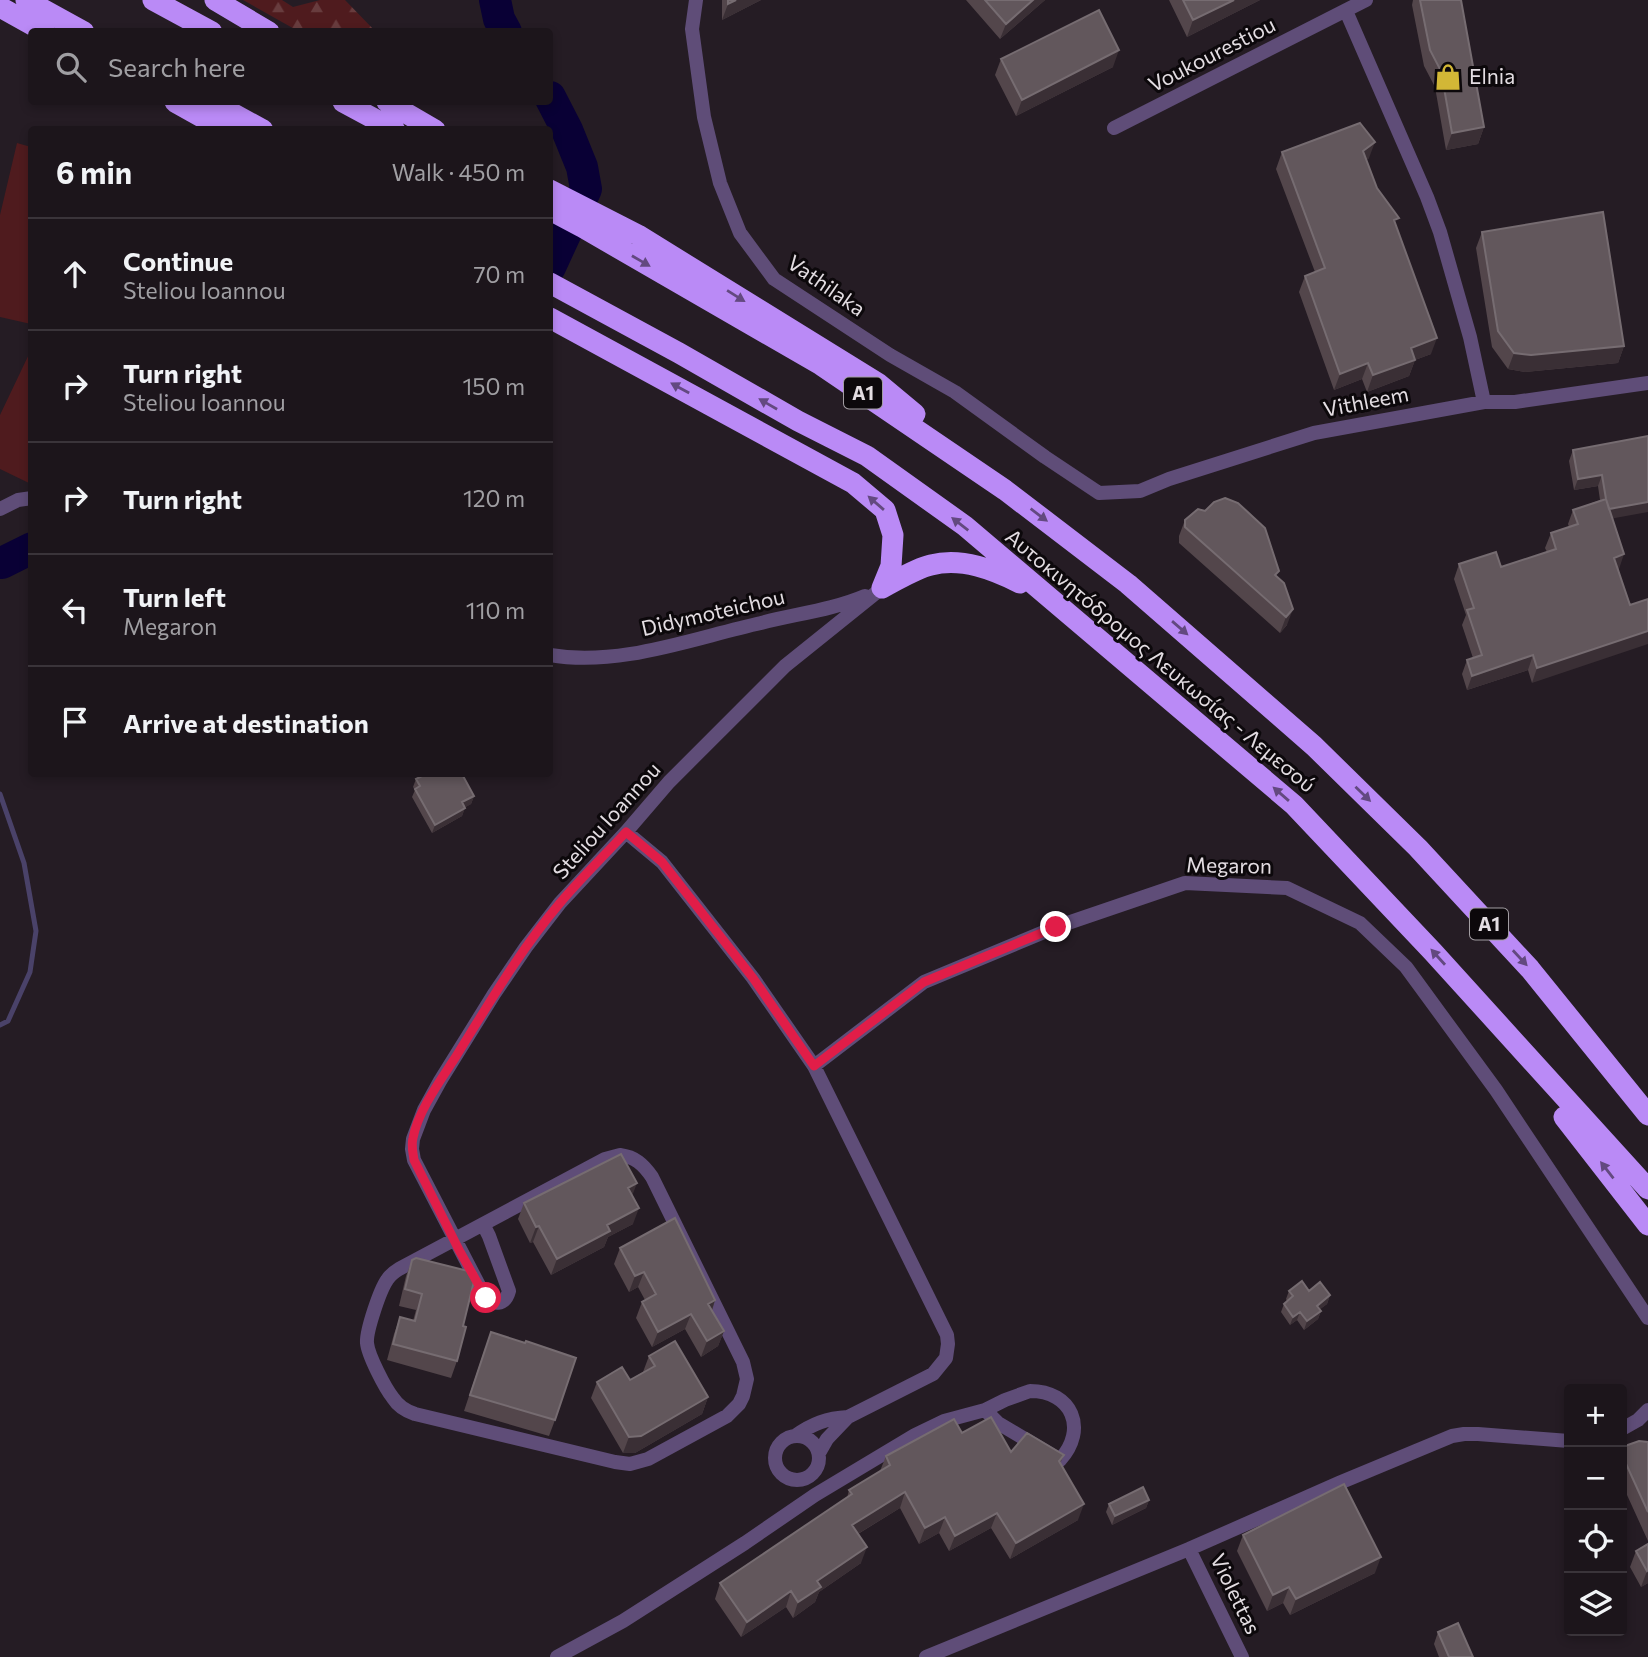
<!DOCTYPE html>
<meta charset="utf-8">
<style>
body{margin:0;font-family:Commissioner,sans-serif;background:#251e24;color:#f1f3f6}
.controls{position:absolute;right:21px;bottom:21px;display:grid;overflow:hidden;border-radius:7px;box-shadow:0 4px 10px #0003}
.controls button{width:63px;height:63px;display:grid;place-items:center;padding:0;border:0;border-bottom:2px solid #3a343a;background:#1c151b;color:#f1f3f6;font:35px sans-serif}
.stop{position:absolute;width:21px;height:21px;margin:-16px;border:5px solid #e11d48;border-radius:50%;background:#fff}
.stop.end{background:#e11d48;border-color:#fff;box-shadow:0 2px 7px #0008}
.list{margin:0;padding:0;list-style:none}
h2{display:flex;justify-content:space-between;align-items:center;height:91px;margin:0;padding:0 28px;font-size:30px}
h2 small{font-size:23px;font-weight:400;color:#a09fa3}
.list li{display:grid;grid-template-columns:46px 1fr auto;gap:21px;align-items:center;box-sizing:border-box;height:112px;padding:0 28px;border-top:2px solid #3a343a}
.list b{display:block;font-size:26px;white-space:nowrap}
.list p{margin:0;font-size:23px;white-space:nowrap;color:#a09fa3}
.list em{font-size:23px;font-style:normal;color:#a09fa3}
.icon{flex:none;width:38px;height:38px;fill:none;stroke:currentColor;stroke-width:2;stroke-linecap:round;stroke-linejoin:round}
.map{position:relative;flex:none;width:1648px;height:1657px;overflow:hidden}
.search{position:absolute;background:#1c151b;box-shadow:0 4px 10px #0003;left:28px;top:28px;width:525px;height:77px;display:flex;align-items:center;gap:18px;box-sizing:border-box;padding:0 24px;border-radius:7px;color:#a09fa3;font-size:26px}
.panel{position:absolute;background:#1c151b;box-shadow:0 4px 10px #0003;left:28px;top:126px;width:525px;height:651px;border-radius:7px}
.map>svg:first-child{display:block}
.forest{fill:url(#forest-firs)}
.park{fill:#4f1b1e}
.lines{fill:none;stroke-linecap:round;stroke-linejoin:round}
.stream{stroke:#4a4269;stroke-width:5}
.river{stroke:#090035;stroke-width:32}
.street{stroke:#5f4d78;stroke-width:14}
.highway{stroke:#ba8af6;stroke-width:21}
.wall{fill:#53464b}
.shaded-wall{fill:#3a2f35}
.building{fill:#62575c;stroke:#766c71;stroke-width:2}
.oneway{fill:#634980}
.route{stroke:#e11d48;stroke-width:9}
.labels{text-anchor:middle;stroke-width:6;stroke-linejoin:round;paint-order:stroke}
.shield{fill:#0c080b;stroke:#a29da2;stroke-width:2}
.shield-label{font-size:19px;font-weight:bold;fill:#e3dde2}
.street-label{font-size:21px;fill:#e3dde2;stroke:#0c080b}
.poi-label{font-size:21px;fill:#e3dde2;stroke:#0c080b;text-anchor:start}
</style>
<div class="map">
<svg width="1648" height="1657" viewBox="0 0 1648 1657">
<defs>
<pattern id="forest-firs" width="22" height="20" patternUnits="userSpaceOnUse" patternTransform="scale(1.75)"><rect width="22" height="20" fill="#4f1b1e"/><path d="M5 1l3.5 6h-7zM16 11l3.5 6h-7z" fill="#683c3e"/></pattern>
</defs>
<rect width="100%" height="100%" fill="#251c24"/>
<path class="forest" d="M243 0H282L293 7 320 0H345L375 31H298Z"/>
<path class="park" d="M17 143 31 147V324L0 317V215Z
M31 350 32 484H31L0 469V415Z"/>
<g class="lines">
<path class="stream" d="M0 794 24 863 36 931 30 972 8 1021 0 1025"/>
<path class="river" d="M495 0 499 19 506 32
M550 97 567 130 582 167 586 189 550 267
M2 563 32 548"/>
<path class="street" d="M696 0 692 29 704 117 720 183 740 233 774 279 890 355 955 392 1045 457 1099 493 1140 491 1169 479 1314 433 1484 402H1515L1648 383
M1346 11 1427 197 1440 232 1470 337 1484 402
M1114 128 1366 0
M0 509 18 500 32 498
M550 655C620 667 693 638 761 623 795 614 832 610 865 596
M626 832 662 862 753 978 814 1066 947 1335 948 1344 946 1358 933 1374 848 1417 827 1439 819 1453
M814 1066 924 982 1056 927 1185 883 1287 888 1360 923 1406 967 1496 1090 1648 1318
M620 1155C635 1157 643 1164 652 1177L743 1362 747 1379 743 1396 739 1404 727 1416 648 1459 630 1464 615 1462 415 1414C406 1411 398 1406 393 1398 385 1388 368 1355 367 1343 366 1331 380 1290 387 1280 390 1275 394 1272 399 1269L605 1159Z
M483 1224 489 1236 509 1291C505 1306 492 1306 484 1295L414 1160 412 1149 413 1139 424 1110 440 1081 494 994 526 947 560 903 626 832 669 782 785 666 882 588
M1030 1391C1072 1391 1088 1429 1060 1460L998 1423 985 1410 1005 1400Z
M1622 1429 1638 1420 1648 1410
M795 1436C812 1424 827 1418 848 1417
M775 1458a22 22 0 1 1 44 0a22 22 0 1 1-44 0Z
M1189 1549 1242 1657
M557 1657 623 1621 745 1543 815 1495 915 1435 944 1421 985 1410
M926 1657 1189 1549 1339 1483 1452 1436 1464 1434H1478L1569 1441"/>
<path class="highway" d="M26 0 84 32
M153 0 212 32
M215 0 269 32
M0 7 45 32
M175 102 225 130
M212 102 263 130
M343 102 395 130
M387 102 435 130
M550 190 638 235 879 384 915 414
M550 210 582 227 821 365 1005 490 1128 584 1314 746 1418 848 1530 969 1648 1115
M550 283 679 353 798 421 867 456 965 526 1294 805 1433 952 1648 1189
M550 318 853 483 885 510 893 535 891 566 882 588
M882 588C898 580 914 569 931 565 962 557 994 570 1020 583
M1564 1117 1648 1225"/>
</g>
<path class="wall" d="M722 0H761L722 20Z
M966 0H1045L1000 39Z
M1169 0H1260L1187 37Z
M1413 0H1461L1484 127 1478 144 1446 150 1435 87 1424 66 1412 5Z
M1001 59 1113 67 1016 116 995 75Z
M1282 152 1369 158 1366 160 1377 188 1396 227 1431 354 1415 360 1409 376 1367 392 1362 379 1334 390 1299 292 1305 276 1315 272 1276 169Z
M1482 232 1624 346 1618 363 1525 372 1508 369 1492 347 1476 248Z
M1648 436 1613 519 1619 569 1532 683 1528 670 1467 690 1462 674 1467 660 1473 658 1462 625 1466 615 1454 579 1459 564 1501 567 1547 552 1545 548 1551 533 1569 527 1568 524 1573 510 1600 500 1598 486 1574 490 1569 461 1573 450Z
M1185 520 1284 583 1287 625 1280 633 1179 543V536Z
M416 779 474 796 471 804 465 807 462 816 432 833 412 797 415 790 413 787Z
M632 1196 633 1224 608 1237 604 1247 551 1275 533 1242 530 1243 518 1219 524 1203Z
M620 1248 715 1300 712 1311 724 1331 718 1346 701 1357 685 1329 652 1347 636 1318 642 1302 645 1300 638 1287 629 1292 614 1264Z
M412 1260 463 1326 457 1361 451 1378 387 1360 394 1334 400 1317 413 1321 416 1310 399 1306 406 1276Z
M1289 1291H1309L1330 1295 1327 1304 1320 1309 1321 1311 1318 1319 1304 1330 1297 1320 1290 1325 1281 1312 1284 1304 1287 1301 1286 1299Z
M485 1348 555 1420 549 1436 464 1411Z
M649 1356 708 1397 702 1414 635 1453H623L591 1398 597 1382 630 1380 643 1372Z
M962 1433 1011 1452 1064 1455 1060 1464 1078 1520 1010 1559 991 1528 949 1551 939 1533 919 1544 900 1508 858 1534 861 1563 819 1592 815 1602 793 1618 786 1607 741 1637 715 1599 720 1583 847 1498 849 1490 880 1471 886 1456Z
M1648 1442V1541L1622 1484V1447Z
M1149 1500 1146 1508 1112 1525 1106 1512 1109 1504Z
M1243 1535 1375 1573 1290 1615 1283 1603 1267 1611 1237 1551Z
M1648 1544V1583L1641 1587 1630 1567 1636 1551Z
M1438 1632 1473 1657H1439L1434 1644Z"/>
<path class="shaded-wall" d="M736 0H761L722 20 728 4Z
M1033 0H1045L1000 39 1006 24Z
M1234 0H1260L1187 37 1193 20Z
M1119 50 1113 67 1016 116 1022 100Z
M1484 127 1478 144 1446 150 1452 133Z
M1375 142 1369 158 1357 167 1363 151Z
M1437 338 1431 354 1415 360 1409 376 1367 392 1373 375 1411 348Z
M1624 346 1618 363 1525 372 1508 369 1514 353Z
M1368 363 1362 379 1334 390 1340 374Z
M1602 475 1598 486 1574 490 1578 479Z
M1648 502V512L1604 520 1608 509Z
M1624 554 1619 569 1609 573 1614 558Z
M1293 609 1287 625 1280 633 1286 617Z
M1648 631V644L1532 683 1537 668Z
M1533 655 1528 670 1467 690 1472 676Z
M474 796 471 804 459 811 462 802Z
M465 808 462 816 432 833 435 825Z
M637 1183 631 1199 628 1188Z
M639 1208 633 1224 608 1237 604 1247 551 1275 557 1259 607 1225Z
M539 1226 533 1242 530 1243 536 1227Z
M644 1272 638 1287 629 1292 635 1276Z
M1330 1295 1327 1304 1314 1314 1317 1306Z
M715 1300 710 1316 708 1304Z
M1321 1311 1318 1319 1304 1330 1307 1321Z
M1300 1312 1297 1320 1290 1325 1293 1317Z
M691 1314 685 1329 652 1347 658 1332Z
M724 1331 718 1346 701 1357 707 1341Z
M708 1397 702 1414 635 1453H623L629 1437Z
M905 1492 900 1508 846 1541 852 1525Z
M1149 1500 1146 1508 1112 1525 1115 1516Z
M1084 1504 1078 1520 1010 1559 1016 1543Z
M997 1513 991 1528 949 1551 955 1536Z
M945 1517 939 1533 919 1544 925 1528Z
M867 1547 861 1563 819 1592 815 1602 793 1618 798 1602 817 1581Z
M1381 1557 1375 1573 1290 1615 1296 1599Z
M1648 1570V1583L1641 1587 1647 1571Z
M1289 1587 1283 1603 1267 1611 1273 1595Z
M791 1591 786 1607 741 1637 747 1622Z"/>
<path class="building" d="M728 0H736L728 4Z
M985 0H1033L1006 24Z
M1183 0H1234L1193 20Z
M1420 0H1461L1484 127 1452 133 1441 71 1430 50Z
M1099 10 1119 50 1022 100 1001 59Z
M1360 123 1375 142 1363 151 1377 188 1399 218 1394 220 1437 338 1411 348 1415 360 1373 375 1368 363 1340 374 1305 276 1325 268 1282 152Z
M1603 212 1624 346 1531 355 1514 353 1498 331 1482 232Z
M1648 436V502L1609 509 1606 499 1602 475 1578 479 1573 450Z
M1225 498 1238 503 1265 528 1279 571 1275 575 1284 583 1293 609 1286 617 1185 527V520L1198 509 1205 511 1214 502Z
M1606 499 1624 554 1614 558 1630 605 1648 599V631L1537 668 1533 655 1472 676 1467 660 1482 655 1467 610 1474 608 1459 564 1496 552 1501 567 1556 549 1551 533 1578 524 1573 510Z
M426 774H462L474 796 462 802 465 808 435 825 415 789 420 786 416 779Z
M621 1154 637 1183 628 1188 639 1208 607 1225 610 1231 557 1259 539 1226 536 1227 524 1203Z
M675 1218 715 1300 708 1304 724 1331 707 1341 691 1314 658 1332 642 1302 656 1294 644 1272 635 1276 620 1248Z
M416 1258 476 1273 463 1326 466 1327 457 1361 393 1344 400 1317 415 1321 422 1294 405 1289 412 1260Z
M1302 1281 1309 1291 1320 1282 1330 1295 1317 1306 1321 1311 1307 1321 1300 1312 1293 1317 1284 1304 1293 1296 1289 1291Z
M491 1332 525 1343 526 1341 576 1358 555 1420 470 1395Z
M675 1341 708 1397 641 1436 629 1437 597 1382 622 1367 630 1380 655 1366 649 1356Z
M991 1417 1011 1452 1027 1433 1064 1455 1059 1461 1084 1504 1016 1543 997 1513 955 1536 945 1517 925 1528 905 1492 852 1525 867 1547 817 1581 821 1587 798 1602 791 1591 747 1622 720 1583 852 1494 849 1490 890 1465 886 1456 954 1419 962 1433Z
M1639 1441 1648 1442V1512L1622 1455V1447Z
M1344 1484 1381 1557 1296 1599 1289 1587 1273 1595 1243 1535Z
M1143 1487 1149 1500 1115 1516 1109 1504Z
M1648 1544V1570L1647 1571 1636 1551Z
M1458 1623 1473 1657H1449L1438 1632Z"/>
<defs><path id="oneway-solid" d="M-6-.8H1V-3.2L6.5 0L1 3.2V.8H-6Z" transform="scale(1.75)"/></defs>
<g class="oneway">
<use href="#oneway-solid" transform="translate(641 261) rotate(30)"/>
<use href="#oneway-solid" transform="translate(736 296) rotate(32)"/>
<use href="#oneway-solid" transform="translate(680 388) rotate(-151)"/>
<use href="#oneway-solid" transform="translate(768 404) rotate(-150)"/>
<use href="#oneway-solid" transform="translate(876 503) rotate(-139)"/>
<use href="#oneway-solid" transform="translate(1039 515) rotate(37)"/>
<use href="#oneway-solid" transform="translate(960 524) rotate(-142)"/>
<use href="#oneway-solid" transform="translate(1180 628) rotate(41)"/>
<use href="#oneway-solid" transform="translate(1281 794) rotate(-139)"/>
<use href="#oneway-solid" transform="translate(1363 794) rotate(44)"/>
<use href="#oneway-solid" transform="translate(1438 957) rotate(-132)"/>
<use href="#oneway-solid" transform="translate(1520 958) rotate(47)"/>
<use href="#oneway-solid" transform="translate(1607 1170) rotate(-128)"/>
</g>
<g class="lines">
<path class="route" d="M486 1298 459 1250 414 1160C413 1152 411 1146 413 1138 418 1111 440 1081 455 1058 488 1005 520 950 560 903 581 878 604 856 626 832L662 862 753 978 814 1066 924 982 1056 927"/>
</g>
<defs>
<symbol id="shop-bare" viewBox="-9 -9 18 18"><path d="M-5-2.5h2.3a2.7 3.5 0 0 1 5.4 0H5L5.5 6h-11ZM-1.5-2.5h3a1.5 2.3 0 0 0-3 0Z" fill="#d2b736" stroke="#0c080b" stroke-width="2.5" paint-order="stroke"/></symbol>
</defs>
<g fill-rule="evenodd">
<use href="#shop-bare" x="1429" y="58" width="38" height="38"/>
</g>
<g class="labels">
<g class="shield">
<rect x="844" y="377.5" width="38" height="31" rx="5"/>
<rect x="1470" y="908.5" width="38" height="31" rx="5"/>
</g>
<g class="shield-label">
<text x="863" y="400">A1</text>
<text x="1489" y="931">A1</text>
</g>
<g class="street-label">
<text transform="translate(1212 55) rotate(-27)" y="7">Voukourestiou</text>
<text transform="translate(826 286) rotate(35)" y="7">Vathilaka</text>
<text transform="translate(1366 402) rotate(-11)" y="7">Vithleem</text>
<text transform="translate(713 613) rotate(-13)" y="7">Didymoteichou</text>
<text transform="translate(1160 661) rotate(40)" y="7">Αυτοκινητόδρομος Λευκωσίας - Λεμεσού</text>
<text transform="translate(607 821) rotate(-48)" y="7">Steliou Ioannou</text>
<text transform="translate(1229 866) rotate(1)" y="7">Megaron</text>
<text transform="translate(1235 1594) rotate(64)" y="7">Violettas</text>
</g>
<g class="poi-label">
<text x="1469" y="84">Elnia</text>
</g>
</g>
</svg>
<div class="controls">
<button>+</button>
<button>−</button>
<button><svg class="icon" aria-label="locate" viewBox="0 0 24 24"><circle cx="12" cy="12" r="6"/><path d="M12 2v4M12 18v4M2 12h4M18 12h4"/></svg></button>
<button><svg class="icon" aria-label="layers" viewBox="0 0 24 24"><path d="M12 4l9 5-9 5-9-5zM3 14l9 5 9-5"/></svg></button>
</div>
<div class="stop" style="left:486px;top:1298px"></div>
<div class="stop end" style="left:1056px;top:927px"></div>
<div class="search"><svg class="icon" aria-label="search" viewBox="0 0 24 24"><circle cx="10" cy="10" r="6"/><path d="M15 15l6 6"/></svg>Search here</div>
<section class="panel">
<h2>6 min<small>Walk · 450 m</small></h2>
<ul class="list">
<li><svg class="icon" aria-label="ahead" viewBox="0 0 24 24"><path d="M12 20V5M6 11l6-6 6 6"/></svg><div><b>Continue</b><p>Steliou Ioannou</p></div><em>70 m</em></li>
<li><svg class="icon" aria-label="right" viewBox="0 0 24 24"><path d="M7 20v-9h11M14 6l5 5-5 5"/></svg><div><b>Turn right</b><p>Steliou Ioannou</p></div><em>150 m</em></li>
<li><svg class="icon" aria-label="right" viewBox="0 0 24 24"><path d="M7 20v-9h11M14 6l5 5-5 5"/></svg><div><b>Turn right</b></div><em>120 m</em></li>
<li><svg class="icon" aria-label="left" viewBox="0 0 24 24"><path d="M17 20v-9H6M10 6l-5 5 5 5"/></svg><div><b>Turn left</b><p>Megaron</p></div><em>110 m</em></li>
<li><svg class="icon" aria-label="arrive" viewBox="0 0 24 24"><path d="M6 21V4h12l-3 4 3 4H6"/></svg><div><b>Arrive at destination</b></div></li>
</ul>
</section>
</div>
